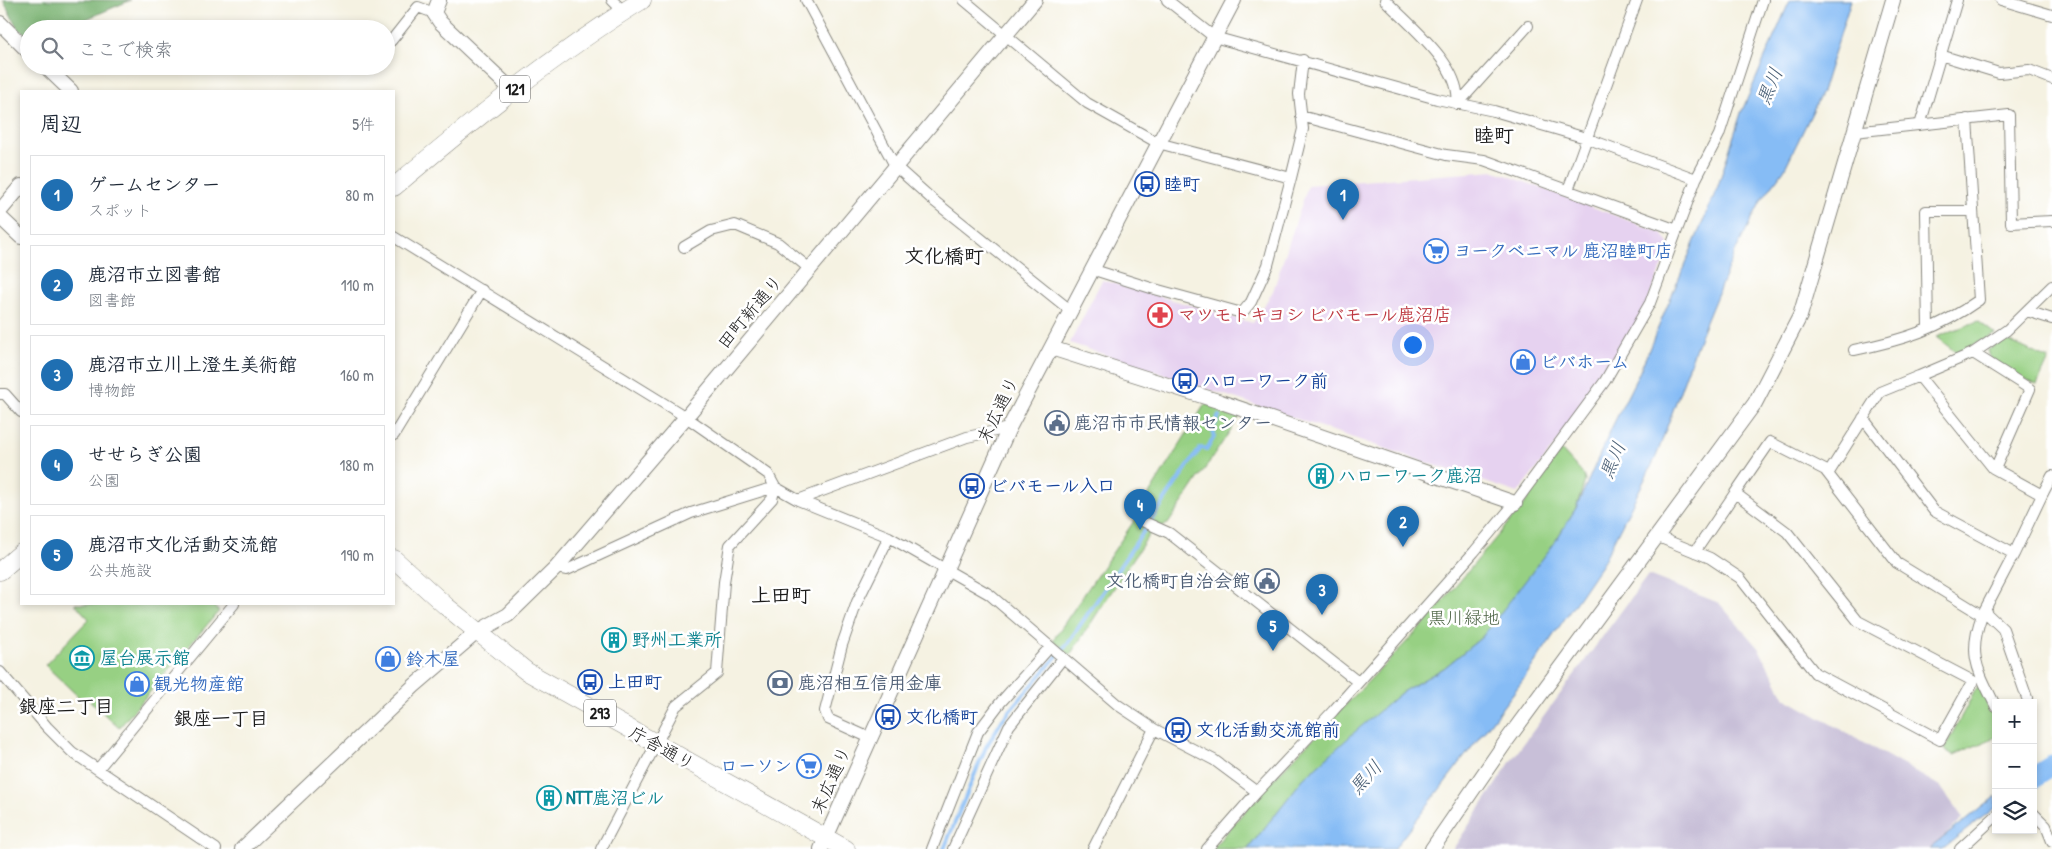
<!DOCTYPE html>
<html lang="ja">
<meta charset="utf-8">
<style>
body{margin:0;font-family:"Patrick Hand","Klee One",sans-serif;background:#f6f6f7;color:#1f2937}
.controls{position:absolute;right:15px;bottom:15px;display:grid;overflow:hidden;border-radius:0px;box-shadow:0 2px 8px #0003}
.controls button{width:45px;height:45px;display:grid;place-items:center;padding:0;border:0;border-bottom:1px solid #e0e1e3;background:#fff;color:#1f2937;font:25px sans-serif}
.you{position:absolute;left:1412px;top:344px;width:18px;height:18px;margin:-12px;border:4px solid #fff;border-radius:50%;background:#1a73e8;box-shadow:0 0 0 8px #1a73e833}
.badge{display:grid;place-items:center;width:32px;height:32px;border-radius:50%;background:#1f6fb2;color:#fff;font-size:16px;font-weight:700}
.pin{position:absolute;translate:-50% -41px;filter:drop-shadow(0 1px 2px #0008)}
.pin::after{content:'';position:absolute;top:26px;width:18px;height:15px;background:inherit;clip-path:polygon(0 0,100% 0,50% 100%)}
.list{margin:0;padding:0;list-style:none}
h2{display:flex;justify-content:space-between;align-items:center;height:65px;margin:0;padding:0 20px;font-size:21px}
h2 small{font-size:16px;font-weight:400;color:#747a83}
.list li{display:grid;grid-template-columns:32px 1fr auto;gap:15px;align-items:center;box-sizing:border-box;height:80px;margin:0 10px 10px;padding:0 10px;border:1px solid #e0e1e3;border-radius:0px}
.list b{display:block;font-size:19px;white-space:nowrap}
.list p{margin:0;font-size:16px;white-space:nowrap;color:#747a83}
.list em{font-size:16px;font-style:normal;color:#747a83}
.icon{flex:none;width:28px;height:28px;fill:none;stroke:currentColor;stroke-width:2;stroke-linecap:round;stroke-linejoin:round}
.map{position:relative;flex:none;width:2052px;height:849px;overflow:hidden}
.search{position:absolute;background:#fff;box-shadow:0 2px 8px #0003;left:20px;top:20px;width:375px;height:55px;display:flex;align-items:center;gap:12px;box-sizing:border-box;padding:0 18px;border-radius:28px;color:#747a83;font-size:19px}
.panel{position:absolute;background:#fff;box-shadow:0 2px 8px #0003;left:20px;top:90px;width:375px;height:515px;border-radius:0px}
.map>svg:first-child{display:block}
.built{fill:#e6d2f0}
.industrial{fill:#c8bfd8}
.green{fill:#97d083;stroke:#5a7650}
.forest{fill:#79b271;stroke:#4a6746}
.water{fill:#86bcf5;stroke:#516c88}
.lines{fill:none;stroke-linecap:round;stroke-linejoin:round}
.stream{stroke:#86bcf5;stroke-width:4}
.river{stroke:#86bcf5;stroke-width:21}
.street-casing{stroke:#88877f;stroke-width:12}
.secondary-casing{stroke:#88877f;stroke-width:16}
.highway-casing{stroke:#88877f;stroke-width:19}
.street{stroke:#fff;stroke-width:10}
.secondary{stroke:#fff;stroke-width:14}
.highway{stroke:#fff;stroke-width:18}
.labels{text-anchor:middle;stroke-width:5;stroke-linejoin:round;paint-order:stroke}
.shield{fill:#fff;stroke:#606060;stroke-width:1}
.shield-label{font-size:16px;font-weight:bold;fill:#1c1c1c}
.transit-label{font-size:18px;font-weight:bold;fill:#164399;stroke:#fff;text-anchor:start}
.shop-label{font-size:18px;font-weight:bold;fill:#366cbe;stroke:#fff;text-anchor:start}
.street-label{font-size:18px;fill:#1c1c1c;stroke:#fff}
.health-label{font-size:18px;font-weight:bold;fill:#be3a42;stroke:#fff;text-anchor:start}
.service-label{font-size:18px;font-weight:bold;fill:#4e5e75;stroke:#fff;text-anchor:start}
.culture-label{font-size:18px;font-weight:bold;fill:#0d838f;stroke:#fff;text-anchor:start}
.park-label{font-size:18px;fill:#4d6445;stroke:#fff}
.water-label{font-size:19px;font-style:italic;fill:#465c73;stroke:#fff}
.neighbourhood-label{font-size:19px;font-weight:bold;fill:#1c1c1c;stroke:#fff}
.quarter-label{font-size:20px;font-weight:bold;fill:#1c1c1c;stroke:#fff}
</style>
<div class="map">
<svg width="2052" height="849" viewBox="0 0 2052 849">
<rect width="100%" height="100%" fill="#fff"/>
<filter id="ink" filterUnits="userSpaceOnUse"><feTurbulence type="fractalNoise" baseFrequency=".02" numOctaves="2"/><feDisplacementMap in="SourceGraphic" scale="10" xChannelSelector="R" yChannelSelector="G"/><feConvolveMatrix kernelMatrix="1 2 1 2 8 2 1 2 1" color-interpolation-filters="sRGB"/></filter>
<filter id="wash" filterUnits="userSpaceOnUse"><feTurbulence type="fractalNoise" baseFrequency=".0096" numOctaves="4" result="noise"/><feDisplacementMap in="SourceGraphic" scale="20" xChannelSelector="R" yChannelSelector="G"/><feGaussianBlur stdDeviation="1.12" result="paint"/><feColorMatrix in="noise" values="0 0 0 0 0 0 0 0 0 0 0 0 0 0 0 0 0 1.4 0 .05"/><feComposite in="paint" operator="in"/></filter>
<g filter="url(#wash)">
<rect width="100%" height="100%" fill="#f5f2e2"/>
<path class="built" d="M1495 171 1662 233 1670 245 1644 311 1602 384 1518 493 1070 343 1102 280 1253 323 1273 291 1308 185Z"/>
<path class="industrial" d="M1648 575 1719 603 1759 649 1785 698 1940 786 1963 818 1932 849H1453L1513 758Z"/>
<path class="green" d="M1978 321 1995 334 1957 353 1936 337Z
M2004 339 2049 359 2037 385 1991 362 1988 350Z
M1205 404 1240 416 1168 524 1162 526 1156 524 1070 655 1053 640 1147 502 1146 499Z
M1561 450 1584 475 1585 481 1576 508 1553 545 1518 593 1482 637 1444 668 1402 692 1303 779 1248 849H1212L1263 790 1425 623 1525 503Z
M75 604H211L219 611 119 728 88 699 84 702 45 665 89 619Z
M1979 683 1996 722V737L1953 755 1944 749Z"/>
<path class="forest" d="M3 0H131L63 29H29V36L18 29Z"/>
<path class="water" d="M1790 0H1851L1822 92 1784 170 1761 201 1734 254 1699 339 1656 457 1602 564 1521 683 1394 849H1248L1303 779 1357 730 1402 692 1444 668 1482 637 1553 545 1576 508 1612 427 1639 373 1718 186 1741 113Z
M2052 758V767L2033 779V769Z
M1996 796V807L1942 849H1929Z"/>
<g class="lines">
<path class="stream" d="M944 849 986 747 1003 719 1068 643 1194 457 1201 448 1207 449 1214 437 1212 430 1219 416"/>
<path class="river" d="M2033 778 2052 766"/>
</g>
</g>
<g filter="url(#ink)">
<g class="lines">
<defs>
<path id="street" d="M612 0 624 12
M806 0 895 166 934 201 1070 310
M964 0 1087 103 1158 143 1291 178
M1167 0 1214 37 1437 99 1494 111 1586 138 1696 179 1650 303 1605 381 1515 503 1474 552 1333 711 1257 792 1207 849
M1385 0C1409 25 1463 67 1457 104
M2001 0 2052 15
M391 41 418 7 434 13
M1940 55 1999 73 2029 70 2052 79
M1458 96H1465L1528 26
M1301 116 1446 155 1484 160 1677 230
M1920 125 1957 0
M1854 132 2009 115 2011 223 2052 221
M1696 179 1719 135 1763 0
M1568 190 1637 0
M394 237 686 417 768 474 775 487 798 500 889 537 989 594 1118 705 1154 729 1214 760 1257 792
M684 247 711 231 735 225 778 243 810 269
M1091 269 1151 288 1242 313 1251 302 1268 265 1291 178 1303 129 1299 94 1303 60
M2027 311 2052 319
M1928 328 1926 211H1973
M1854 350C1904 340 1938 329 1979 300L1967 119
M1973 353 2007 330 2052 286
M1919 376 1973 353 2030 389 1995 469
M0 394H5L21 412
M394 435 482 290
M1828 474 1880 392 1919 376 1993 468 2042 495 2014 554 1934 511 1863 418
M1735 493 1770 442 1825 470 1897 563 1982 615C1967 656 1978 670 1996 707
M2042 495 2052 476
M798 500 967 437 1009 428
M1140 520 1169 533 1358 682
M1656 536 1710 558 1740 578 1815 673 1940 740 1973 681 1858 621 1787 532 1735 493 1695 552
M556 568 567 570 691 513 775 487
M1984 611 2003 629 2027 698
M1982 615 2014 554
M0 672 47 727 72 752 216 849
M870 738 828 719 825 711 842 645 857 602 889 537
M98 769 234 604
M2033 813 2046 826 2052 841
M601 849 676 706 717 673 724 582 730 545 772 499 775 487
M932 849 978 732 1000 703 1050 647
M953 849 1009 726 1063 658
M1093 849 1154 729
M1960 849 1996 816"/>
<path id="secondary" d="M439 0 434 13 440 22 513 91
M0 23 29 52
M45 66 71 91
M0 211 21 186
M0 217 21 237
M1051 348 1221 402 1515 503
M242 849 414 686 477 632 508 615 556 568 686 417 1035 0
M821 849 1009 428 1234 0
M1432 849 1507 740 1755 403 1800 316 1893 0"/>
<path id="highway" d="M394 187C473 120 554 55 642 0
M394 559 447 607 526 671 846 849
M0 571 21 553"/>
</defs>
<use href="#street" class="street-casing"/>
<use href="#secondary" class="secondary-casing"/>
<use href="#highway" class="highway-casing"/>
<use href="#street" class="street"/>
<use href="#secondary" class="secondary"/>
<use href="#highway" class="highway"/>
</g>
</g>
<defs>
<symbol id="bus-ring" viewBox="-11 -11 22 22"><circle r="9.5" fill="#fff" stroke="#1a4fb4" stroke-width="1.5"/><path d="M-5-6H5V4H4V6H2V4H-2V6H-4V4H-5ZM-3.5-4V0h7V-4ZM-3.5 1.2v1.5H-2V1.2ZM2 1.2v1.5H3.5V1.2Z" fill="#1a4fb4"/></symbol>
<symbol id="supermarket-ring" viewBox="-11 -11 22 22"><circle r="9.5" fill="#fff" stroke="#3f7fe0" stroke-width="1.5"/><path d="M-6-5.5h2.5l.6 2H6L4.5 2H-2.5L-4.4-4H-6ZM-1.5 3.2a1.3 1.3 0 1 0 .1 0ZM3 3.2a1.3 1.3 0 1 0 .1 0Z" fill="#3f7fe0"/></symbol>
<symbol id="pharmacy-ring" viewBox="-11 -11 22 22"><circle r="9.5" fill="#fff" stroke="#e0444e" stroke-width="1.5"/><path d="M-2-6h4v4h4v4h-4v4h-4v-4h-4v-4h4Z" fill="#e0444e"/></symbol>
<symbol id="shop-ring" viewBox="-11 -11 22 22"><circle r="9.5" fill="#fff" stroke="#3f7fe0" stroke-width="1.5"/><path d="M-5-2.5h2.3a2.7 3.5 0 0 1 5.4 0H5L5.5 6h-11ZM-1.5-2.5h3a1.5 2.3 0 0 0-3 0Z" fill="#3f7fe0"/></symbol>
<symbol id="civic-ring" viewBox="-11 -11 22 22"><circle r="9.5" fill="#fff" stroke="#5c6f8a" stroke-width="1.5"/><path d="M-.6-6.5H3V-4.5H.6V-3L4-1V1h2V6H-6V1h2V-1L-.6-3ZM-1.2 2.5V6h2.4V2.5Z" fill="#5c6f8a"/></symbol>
<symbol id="building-ring" viewBox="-11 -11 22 22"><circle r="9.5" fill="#fff" stroke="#0f9aa8" stroke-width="1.5"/><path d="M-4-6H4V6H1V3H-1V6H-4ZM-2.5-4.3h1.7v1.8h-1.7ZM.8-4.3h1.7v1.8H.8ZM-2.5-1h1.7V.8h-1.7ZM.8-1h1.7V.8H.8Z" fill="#0f9aa8"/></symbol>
<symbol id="museum-ring" viewBox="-11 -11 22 22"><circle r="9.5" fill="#fff" stroke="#0f9aa8" stroke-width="1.5"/><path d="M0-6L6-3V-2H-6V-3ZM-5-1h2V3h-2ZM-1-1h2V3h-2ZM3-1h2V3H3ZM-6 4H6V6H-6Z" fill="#0f9aa8"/></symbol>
<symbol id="bank-ring" viewBox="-11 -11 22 22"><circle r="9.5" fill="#fff" stroke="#5c6f8a" stroke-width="1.5"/><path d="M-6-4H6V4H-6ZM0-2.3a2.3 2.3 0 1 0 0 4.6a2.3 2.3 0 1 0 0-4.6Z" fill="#5c6f8a"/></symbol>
</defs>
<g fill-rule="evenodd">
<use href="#bus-ring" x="1133" y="170" width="28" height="28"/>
<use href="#supermarket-ring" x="1422" y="237" width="28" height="28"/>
<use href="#pharmacy-ring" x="1146" y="301" width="28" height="28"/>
<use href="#shop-ring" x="1509" y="348" width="28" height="28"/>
<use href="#bus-ring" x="1171" y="367" width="28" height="28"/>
<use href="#civic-ring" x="1043" y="409" width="28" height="28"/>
<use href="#building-ring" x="1307" y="462" width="28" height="28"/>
<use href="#bus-ring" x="958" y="472" width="28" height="28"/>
<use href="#civic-ring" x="1253" y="567" width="28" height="28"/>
<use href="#building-ring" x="600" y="626" width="28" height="28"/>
<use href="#museum-ring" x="68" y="644" width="28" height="28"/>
<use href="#shop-ring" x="374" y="645" width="28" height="28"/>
<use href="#bus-ring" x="576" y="668" width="28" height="28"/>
<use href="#bank-ring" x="766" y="669" width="28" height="28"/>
<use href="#shop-ring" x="123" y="670" width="28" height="28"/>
<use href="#bus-ring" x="874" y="703" width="28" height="28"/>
<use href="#bus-ring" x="1164" y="716" width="28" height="28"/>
<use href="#supermarket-ring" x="795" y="752" width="28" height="28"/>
<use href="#building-ring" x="535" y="784" width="28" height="28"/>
</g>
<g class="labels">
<g class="shield">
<rect x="500" y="75.5" width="30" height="27" rx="4"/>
<rect x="584" y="699.5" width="32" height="27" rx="4"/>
</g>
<g class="shield-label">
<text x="515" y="95">121</text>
<text x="600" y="719">293</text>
</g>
<g class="transit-label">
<text x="1164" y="190">睦町</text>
<text x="1202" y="387">ハローワーク前</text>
<text x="990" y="492">ビバモール入口</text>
<text x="608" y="688">上田町</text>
<text x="906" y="723">文化橋町</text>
<text x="1196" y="736">文化活動交流館前</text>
</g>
<g class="shop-label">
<text x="1454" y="257">ヨークベニマル 鹿沼睦町店</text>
<text x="1540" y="368">ビバホーム</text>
<text x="406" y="665">鈴木屋</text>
<text x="154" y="690">観光物産館</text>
<text x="792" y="772" text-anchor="end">ローソン</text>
</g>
<g class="street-label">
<text transform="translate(750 312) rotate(-50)" y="6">田町新通り</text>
<text transform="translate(998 410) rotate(-64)" y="6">末広通り</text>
<text transform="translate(662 748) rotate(29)" y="6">庁舎通り</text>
<text transform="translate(831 780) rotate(-66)" y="6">末広通り</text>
</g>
<g class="health-label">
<text x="1178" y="321">マツモトキヨシ ビバモール鹿沼店</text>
</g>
<g class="service-label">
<text x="1074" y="429">鹿沼市市民情報センター</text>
<text x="1250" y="587" text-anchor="end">文化橋町自治会館</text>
<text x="798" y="689">鹿沼相互信用金庫</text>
</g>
<g class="culture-label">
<text x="1338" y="482">ハローワーク鹿沼</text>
<text x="632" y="646">野州工業所</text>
<text x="100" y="664">屋台展示館</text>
<text x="566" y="804">NTT鹿沼ビル</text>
</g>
<g class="park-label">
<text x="1464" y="624">黒川緑地</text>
</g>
<g class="water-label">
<text transform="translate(1769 86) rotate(-67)" y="7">黒川</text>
<text transform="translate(1612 460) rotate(-67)" y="7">黒川</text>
<text transform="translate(1365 777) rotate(-48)" y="7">黒川</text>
</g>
<g class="neighbourhood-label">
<text x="66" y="713">銀座二丁目</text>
<text x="221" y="725">銀座一丁目</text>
</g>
<g class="quarter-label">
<text x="1494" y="142">睦町</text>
<text x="944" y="263">文化橋町</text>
<text x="781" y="602">上田町</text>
</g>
</g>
</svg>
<div class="controls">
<button>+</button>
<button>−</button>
<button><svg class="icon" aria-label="layers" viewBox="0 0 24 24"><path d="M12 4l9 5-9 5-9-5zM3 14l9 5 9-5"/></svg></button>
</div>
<div class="you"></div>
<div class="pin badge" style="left:1343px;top:220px">1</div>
<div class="pin badge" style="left:1403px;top:547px">2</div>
<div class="pin badge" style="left:1322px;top:615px">3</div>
<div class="pin badge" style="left:1140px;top:530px">4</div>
<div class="pin badge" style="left:1273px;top:651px">5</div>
<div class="search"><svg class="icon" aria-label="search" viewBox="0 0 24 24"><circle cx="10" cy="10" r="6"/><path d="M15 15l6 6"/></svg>ここで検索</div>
<section class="panel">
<h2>周辺<small>5件</small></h2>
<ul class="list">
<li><span class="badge">1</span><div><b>ゲームセンター</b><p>スポット</p></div><em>80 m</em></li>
<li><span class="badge">2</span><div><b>鹿沼市立図書館</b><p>図書館</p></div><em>110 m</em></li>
<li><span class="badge">3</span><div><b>鹿沼市立川上澄生美術館</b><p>博物館</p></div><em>160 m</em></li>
<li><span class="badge">4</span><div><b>せせらぎ公園</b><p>公園</p></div><em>180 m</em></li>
<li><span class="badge">5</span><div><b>鹿沼市文化活動交流館</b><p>公共施設</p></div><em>190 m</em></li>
</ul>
</section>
</div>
